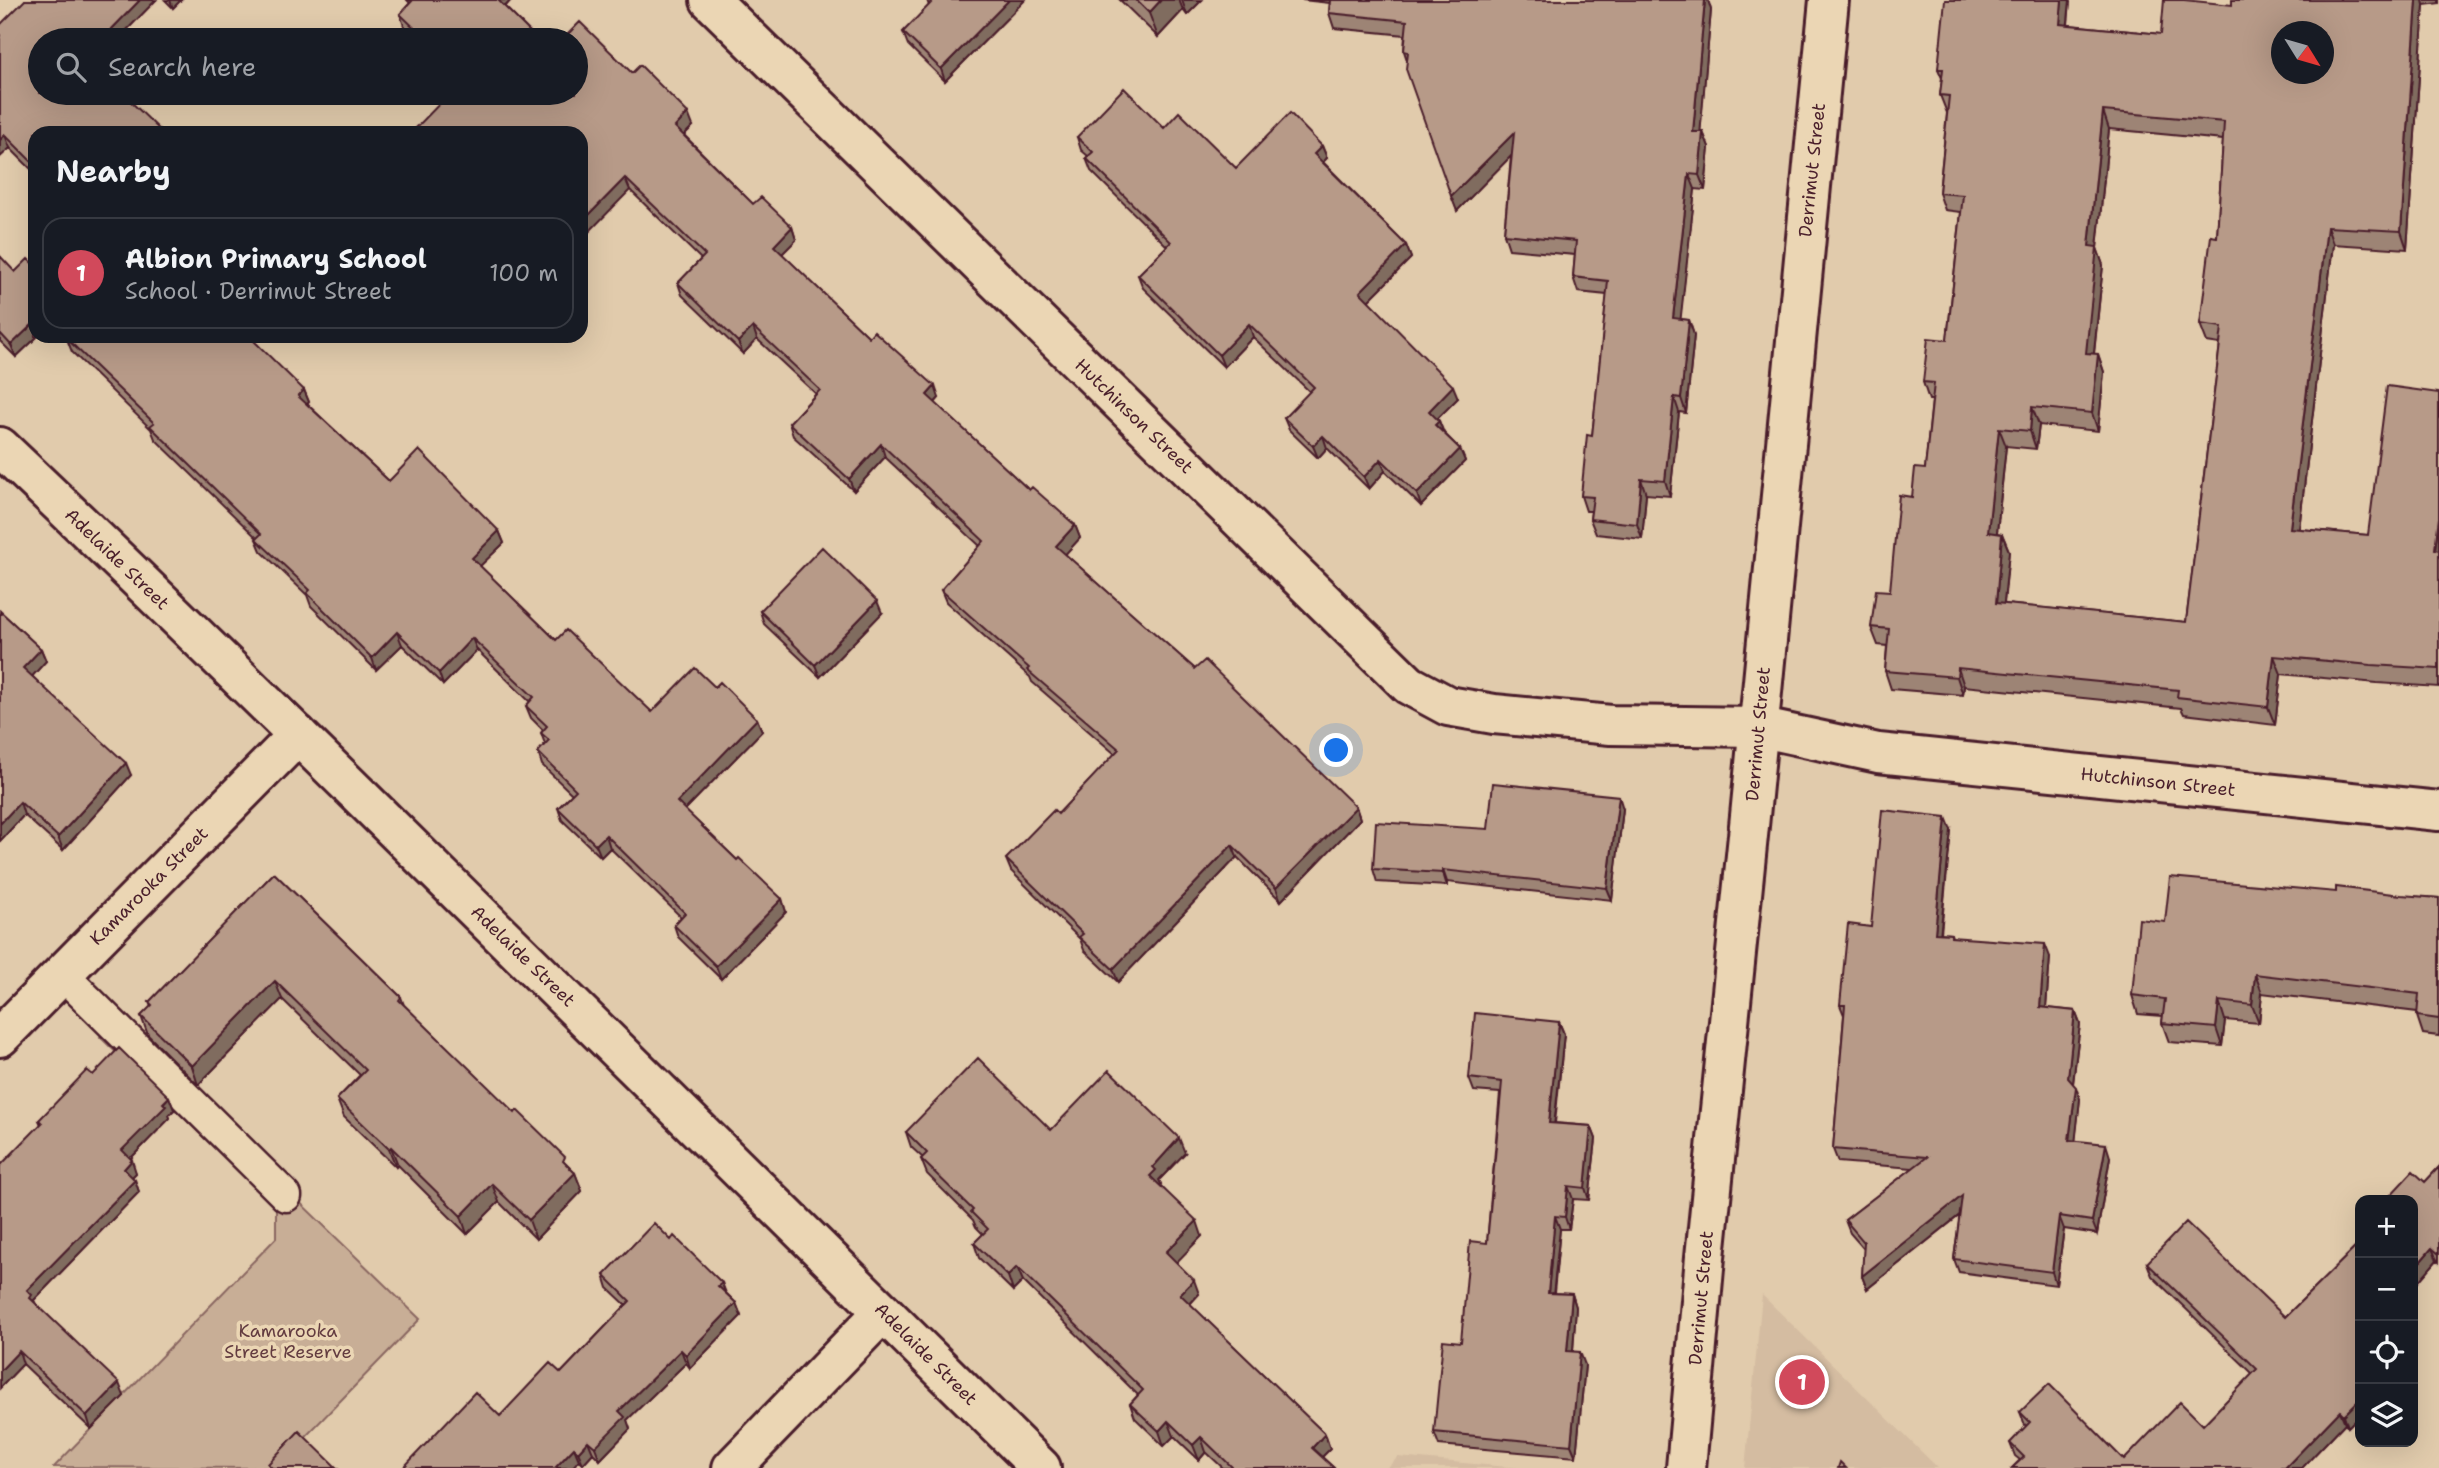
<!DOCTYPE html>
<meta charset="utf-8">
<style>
body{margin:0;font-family:"Shantell Sans",sans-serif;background:#20242c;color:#f1f3f6}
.controls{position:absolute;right:21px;bottom:21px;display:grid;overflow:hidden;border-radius:14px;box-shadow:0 7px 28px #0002}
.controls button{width:63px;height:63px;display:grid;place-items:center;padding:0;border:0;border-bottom:2px solid #363941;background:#171b24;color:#f1f3f6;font:35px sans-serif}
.compass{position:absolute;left:2271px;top:21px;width:63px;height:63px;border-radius:50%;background:#171b24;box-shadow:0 7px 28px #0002;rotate:127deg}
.you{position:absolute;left:1337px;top:751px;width:24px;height:24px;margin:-18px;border:5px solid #fff;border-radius:50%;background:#1a73e8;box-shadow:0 0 0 10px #1a73e833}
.badge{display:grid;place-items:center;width:46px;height:46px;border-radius:50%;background:#d1495b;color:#fff;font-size:23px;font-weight:700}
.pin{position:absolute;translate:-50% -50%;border:4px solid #fff;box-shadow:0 2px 7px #0006}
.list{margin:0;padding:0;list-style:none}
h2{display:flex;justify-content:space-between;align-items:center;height:91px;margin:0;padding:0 28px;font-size:30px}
h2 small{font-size:23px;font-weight:400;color:#9ea1a6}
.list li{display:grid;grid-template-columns:46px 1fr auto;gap:21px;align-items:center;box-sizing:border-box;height:112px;margin:0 14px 14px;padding:0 14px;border:2px solid #363941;border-radius:21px}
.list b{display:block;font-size:26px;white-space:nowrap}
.list p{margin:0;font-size:23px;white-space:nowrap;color:#9ea1a6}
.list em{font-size:23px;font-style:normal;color:#9ea1a6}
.icon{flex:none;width:38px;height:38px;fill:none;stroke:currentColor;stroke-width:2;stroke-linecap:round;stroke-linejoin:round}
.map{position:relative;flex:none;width:2439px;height:1468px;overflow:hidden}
.search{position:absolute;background:#171b24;box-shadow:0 7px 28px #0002;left:28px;top:28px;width:560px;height:77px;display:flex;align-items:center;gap:18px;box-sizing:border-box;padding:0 24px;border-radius:38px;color:#9ea1a6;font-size:26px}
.panel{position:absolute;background:#171b24;box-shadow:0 7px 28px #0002;left:28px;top:126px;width:560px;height:217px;border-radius:21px}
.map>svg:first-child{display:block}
.built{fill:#d4bca1}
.green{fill:#c8ae96;stroke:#896660;stroke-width:2}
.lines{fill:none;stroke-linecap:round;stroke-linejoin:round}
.service-casing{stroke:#4a1f2b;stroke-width:35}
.minor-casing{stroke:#4a1f2b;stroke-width:44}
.tertiary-casing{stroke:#4a1f2b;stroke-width:44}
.service{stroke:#ebd6b4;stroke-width:30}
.minor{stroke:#ebd6b4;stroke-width:38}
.tertiary{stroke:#ebd6b4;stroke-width:38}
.wall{fill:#9d8475;stroke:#4a1f2b;stroke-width:2;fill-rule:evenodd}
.shaded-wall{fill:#806c5f;stroke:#4a1f2b;stroke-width:2}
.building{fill:#b79a88;stroke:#4a1f2b;stroke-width:2;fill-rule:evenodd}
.labels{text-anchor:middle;stroke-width:7;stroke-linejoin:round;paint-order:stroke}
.street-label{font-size:18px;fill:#4a1f2b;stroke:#ebd6b4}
.park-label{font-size:18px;fill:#633c40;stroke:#ebd6b4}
</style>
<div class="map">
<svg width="2439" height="1468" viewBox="0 0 2439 1468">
<rect width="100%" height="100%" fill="#e1cbac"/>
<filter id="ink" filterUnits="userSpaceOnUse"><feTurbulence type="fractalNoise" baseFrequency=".0143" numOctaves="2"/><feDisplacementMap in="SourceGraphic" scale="14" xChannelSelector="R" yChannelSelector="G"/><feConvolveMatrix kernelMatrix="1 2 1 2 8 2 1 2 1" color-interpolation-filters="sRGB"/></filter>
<g filter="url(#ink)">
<path class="built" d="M1762 1295 1938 1468H1745Z
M1398 1457 1518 1468H1387Z"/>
<path class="green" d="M114 1022 420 1319 275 1468 54 1467 276 1238V1207L100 1037Z"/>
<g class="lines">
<defs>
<path id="service" d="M62 974 286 1196"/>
<path id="minor" d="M710 0 1409 685 1448 706 1494 714 1611 725 1758 727 1878 753 2439 811
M0 1037 298 735
M732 1468 883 1312
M1686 1468 1705 1257 1750 816 1829 0"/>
<path id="tertiary" d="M0 447C123 563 243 681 363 799 590 1021 815 1245 1041 1468"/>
</defs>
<use href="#service" class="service-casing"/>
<use href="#minor" class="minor-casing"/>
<use href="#tertiary" class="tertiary-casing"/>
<use href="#service" class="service"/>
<use href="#minor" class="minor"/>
<use href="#tertiary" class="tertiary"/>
</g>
<path class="wall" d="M25 0H156L117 40H40L35 133V173L10 148 0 157Z
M165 0H181L173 8Z
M407 0H511L505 7 538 40H419L404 26 400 14 410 3Z
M927 0H1025L945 81 908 45 903 32 929 6Z
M1120 0H1202L1187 15 1183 10 1158 37Z
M1302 0H1708L1711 10 1700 132H1703L1709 147 1705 190 1695 189 1680 319 1689 320 1694 335 1686 413 1679 412 1670 496 1646 494 1642 539 1596 534 1590 519 1591 511H1586L1581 496 1592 436 1607 295 1578 292 1573 277 1575 255 1509 249 1504 234 1511 156 1457 211 1404 51 1405 35 1334 28 1329 13 1330 3Z
M1957 0H2070L2068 25 2161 34 2232 5V0H2439V3L2424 5 2407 249 2333 244 2299 529 2368 535 2439 393V687L2377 683 2281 674 2275 725 2184 714 2181 708 1964 686 1963 695 1891 689 1885 671 1887 646 1878 645 1871 627 1890 591 1912 497 1925 469 1932 400H1929L1923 382 1947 340 1961 212 1945 210 1939 193 1947 113 1940 95 1942 78 1938 69ZM2109 129 2223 140 2217 237 2200 324 2207 342 2220 344 2186 622 2004 604 2009 551 2002 534 1997 533 2006 446 2036 449 2039 425 2098 431 2104 372 2098 354H2094L2103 265 2097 248Z
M632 73 693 126 684 135 753 204 792 227 796 240 782 254 869 337 939 398 935 403 1029 490 1075 525 1080 538 1065 554 1195 669 1356 807 1360 819 1281 901 1237 857 1118 982 1084 950 1080 939 1011 871 1006 859 1058 814 1115 754 1032 682 1030 677 946 602 941 590 980 546 885 457 854 491 793 436 789 423 816 394 757 339 743 354 682 295 678 283 701 259 630 190 581 133H413L412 132Z
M1164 128 1236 168 1322 146 1327 158 1323 162 1406 245 1411 258 1368 301 1458 398 1437 419 1439 421 1443 432 1460 449 1465 461 1421 506 1385 471 1369 489 1327 448 1318 458 1289 430 1284 418 1310 392 1253 337 1224 367 1143 288 1138 275 1167 246 1091 171 1086 158 1088 156 1081 150 1077 137Z
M0 256 35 336H38L16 357 0 341Z
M67 339 304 390 309 402 307 404 389 481 499 531 504 543 480 566 556 640 652 712 715 687 757 719 762 731 685 810 737 860 782 899 786 912 721 979 678 937 674 925 681 917 610 848 601 857 562 820 558 808 572 794 542 765 538 752 545 744 541 733 543 730 531 718 526 706 530 702 477 650 443 685 402 645 376 670 311 606 307 595 261 551 256 539 257 538 155 439 151 429 72 352Z
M0 611 41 649 46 661 32 676 131 775 63 850 24 815 0 841Z
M760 611 882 613 820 677 764 624Z
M1623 809 1612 900 1447 882V886L1377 882 1373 869 1488 829Z
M1951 830 1941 933 1951 934 1952 937 2050 957 2046 1008 2075 1011 2080 1024 2073 1084 2080 1099 2075 1141 2110 1157 2097 1234 2064 1229 2056 1285 1959 1272 1954 1259 1960 1215 1867 1289 1862 1276 1864 1249 1850 1233 1845 1220 1913 1168 1838 1162 1833 1149 1844 1015 1840 1005 1871 927Z
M274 873 401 997 404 1005 575 1173 582 1191 536 1239 499 1202 467 1234 398 1165 396 1167 344 1117 337 1099 360 1075 282 999 198 1085 148 1035 141 1016 151 1007 149 1002Z
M2336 892 2439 898V1036L2423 1034 2417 1016V1012L2262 993 2259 1023 2225 1020 2222 1046 2169 1042 2162 1023 2163 1016 2138 1014 2132 995 2165 922Z
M1559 1022 1564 1034 1555 1123 1591 1126 1596 1139 1589 1200 1573 1199 1569 1229H1560L1554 1293 1572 1294 1576 1307 1573 1351 1585 1365 1576 1457 1439 1445 1434 1432 1461 1342 1487 1243 1500 1093 1474 1091 1469 1078Z
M93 1075 169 1097 174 1110 169 1115 170 1118 130 1159 136 1173 132 1177 135 1180 139 1192 34 1300 35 1303 124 1396 91 1429 23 1364 0 1388V1166L41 1125 39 1120Z
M1051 1130 1185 1153 1159 1180 1161 1184 1160 1185 1202 1236 1176 1262 1199 1294 1190 1304 1325 1434 1330 1449 1322 1457 1334 1468H1223L1206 1452 1199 1460 1174 1436 1164 1446 1135 1418 1130 1404 1138 1395 1023 1281 1013 1291 979 1258 974 1243 983 1234 976 1227 973 1220 927 1174 921 1159 923 1158 911 1147 906 1132Z
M2439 1167V1262L2437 1260 2413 1288 2425 1182Z
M671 1240 722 1283 726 1293 736 1303 741 1316 690 1368 686 1363 627 1420 630 1429 600 1460 593 1453 583 1464 579 1460 500 1416 561 1373 626 1305 608 1288 604 1275Z
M2360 1243V1415L2348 1427 2345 1423 2302 1468H2012L2020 1460 2015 1456 2010 1443 2027 1426 2025 1425 2020 1412 2124 1460 2203 1425 2253 1374 2152 1276 2147 1263 2285 1317Z"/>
<path class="shaded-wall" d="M140 0H156L117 40H101Z
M170 0H181L173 8Z
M497 0H511L501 11Z
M1009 0H1025L945 81 941 69Z
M1161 0H1179L1183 10 1158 37 1149 13Z
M1182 0H1202L1187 15Z
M1705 0H1708L1711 10 1699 147 1693 132Z
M2062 0H2070L2066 42 2060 24Z
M2417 0H2423L2424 5 2407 249 2401 231Z
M2103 111 2109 129 2097 248 2103 265 2092 371 2086 353 2089 246Z
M688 113 693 126 680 139 675 127Z
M1703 132 1709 147 1705 190 1699 175Z
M1514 133 1519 148 1457 211 1451 196Z
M5 135 10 148 0 157V140Z
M1322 146 1327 158 1319 166 1314 154Z
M1689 174 1695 189 1679 333 1673 318Z
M625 178 630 190 581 240V223Z
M792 227 796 240 778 258 774 246Z
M2327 227 2333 244 2297 546 2290 528Z
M1406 245 1411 258 1364 305 1360 292Z
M1689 320 1694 335 1686 413 1681 398Z
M35 322V336H38L16 357 11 345Z
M1249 324 1253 337 1224 367 1219 355Z
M753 327 757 339 743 354 738 342Z
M2098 354 2104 372 2098 431 2092 413Z
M935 386 939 398 931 407 927 395Z
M1453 386 1458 398 1433 423 1429 411Z
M304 390 309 402 303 409 298 396Z
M1674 397 1679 412 1670 496 1665 481Z
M2032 407 2039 425 2036 449 2030 431Z
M1439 421 1444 433 1435 425Z
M1999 428 2006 446 1995 550 1988 532Z
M1323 436 1327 448 1318 458 1313 446Z
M881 444 885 457 854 491 849 479Z
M1460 449 1465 461 1421 506 1417 494Z
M1381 459 1385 471 1369 489 1364 477Z
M1641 479 1646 494 1642 539 1637 524Z
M2439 517V561L2435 549Z
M1075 525 1080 538 1061 559 1056 546Z
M499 531 504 543 476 570 472 558Z
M2002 534 2009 551 2002 621 1996 603Z
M877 601 882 613 820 677 815 665Z
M397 632 402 645 376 670 372 658Z
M472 638 477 650 443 685 439 673Z
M41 649 46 661 28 681 23 668Z
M2274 656 2281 674 2275 725 2268 707Z
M1958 668 1964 686 1963 695 1957 677Z
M757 719 762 731 681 814 677 802Z
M126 763 131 775 63 850 58 837Z
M1619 796 1623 809 1612 900 1607 888Z
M20 802 24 815 0 841V824Z
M1356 807 1360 819 1281 901 1276 888Z
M1946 817 1951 830 1939 946 1935 933Z
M606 835 610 848 601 857 596 845Z
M1232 845 1237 857 1118 982 1113 969Z
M1443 870 1447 882V886L1443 873Z
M782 899 786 912 721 979 716 966Z
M2045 944 2050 957 2045 1020 2040 1007Z
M2255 974 2262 993 2259 1023 2252 1005Z
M275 981 282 999 198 1085 192 1066Z
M2219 1001 2225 1020 2222 1046 2216 1028Z
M2075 1011 2080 1024 2072 1091 2068 1078Z
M1559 1022 1564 1034 1553 1135 1549 1123Z
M2076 1087 2080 1099 2074 1153 2069 1140Z
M169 1097 174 1110 169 1115 170 1118 126 1163 122 1150Z
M1591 1126 1596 1139 1589 1200 1585 1188Z
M1179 1138 1185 1153 1159 1180 1161 1184 1155 1190 1150 1176 1153 1167Z
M2106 1144 2110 1157 2097 1234 2092 1221Z
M391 1147 398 1165 396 1167 389 1149Z
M132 1160 136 1173 128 1181 124 1169Z
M575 1173 582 1191 536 1239 529 1220Z
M135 1180 139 1192 34 1300 37 1308 34 1310 27 1290Z
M492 1184 499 1202 467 1234 461 1216Z
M1568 1186 1573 1199 1569 1229 1565 1217Z
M1962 1196 1967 1209 1867 1289 1862 1276Z
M1555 1216 1560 1229 1552 1305 1548 1293Z
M2059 1216 2064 1229 2056 1285 2052 1272Z
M1197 1221 1202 1236 1172 1267 1166 1252Z
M2432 1248 2437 1260 2413 1288V1270Z
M1017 1267 1023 1281 1013 1291 1008 1276Z
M1194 1280 1199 1294 1185 1309 1180 1294Z
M722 1283 726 1296 718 1286Z
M1572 1294 1576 1307 1572 1363 1567 1351Z
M736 1303 741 1316 690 1368 686 1355Z
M681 1350 686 1363 627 1420 630 1429 600 1460 595 1447 619 1411Z
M19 1351 23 1364 0 1388V1371Z
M1580 1352 1585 1365 1576 1457 1571 1445Z
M119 1383 124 1396 91 1429 87 1416Z
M2360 1399V1415L2348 1427 2344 1415Z
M2340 1411 2345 1423 2302 1468H2285Z
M1168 1421 1174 1436 1164 1446 1159 1431Z
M1325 1434 1330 1449 1317 1462 1312 1448Z
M1201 1437 1206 1452 1199 1460 1193 1445Z
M588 1441 593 1453 583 1464 578 1452Z
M574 1448 579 1460 572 1468H555Z"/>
<path class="building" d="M25 0H140L101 40H40V93H122L163 133H35V165L5 135 0 140V25Z
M413 0H498L538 40H427L400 14Z
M930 0H1009L941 69 903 32 932 2Z
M1136 0H1161L1149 13Z
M1330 0H1705L1693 132H1703L1699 175 1689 174 1673 318 1689 320 1681 398 1674 397 1665 481 1641 479 1637 524 1590 519 1593 497 1581 496 1587 435 1592 436 1608 281 1573 277 1576 241 1504 234 1514 133 1451 196 1406 69 1408 52 1404 51 1407 21 1329 13Z
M1945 0H2062L2060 24 2161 34 2164 0H2184L2232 5V0H2417L2401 231 2327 227 2290 528 2368 535 2387 386 2439 393V517L2435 549 2439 550V669L2371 665 2274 656 2268 707 2177 697 2178 690 1958 668 1957 677 1885 671 1889 629 1871 627 1876 590 1890 591 1899 495 1912 497 1915 468 1925 469 1934 383 1923 382 1928 338 1947 340 1963 195 1939 193 1949 96 1940 95 1943 69H1938ZM2281 32H2323V74H2281ZM2103 111 2224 122 2217 237 2211 236 2200 324 2222 327 2186 622 1996 603 2002 534 1988 532 1999 428 2030 431 2032 407 2092 413 2098 354 2086 353 2097 247 2089 246Z
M580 22 632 73 640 65 688 113 675 127 753 204 761 197 792 227 774 246 869 337 874 331 935 386 927 395 1029 490 1032 487 1075 525 1056 546 1195 669 1205 660 1356 807 1276 888 1232 845 1113 969 1079 937 1083 934 1006 859 1054 810 1058 814 1119 749 1027 670 1029 668 941 590 984 541 881 444 849 479 789 423 820 390 753 327 738 342 678 283 705 255 625 178 581 223V133H413L412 132 450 93H576V40H562Z
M1124 88 1164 128 1179 112 1236 168 1290 113 1322 146 1314 154 1406 245 1360 292 1453 386 1429 411 1439 421 1435 425 1460 449 1417 494 1381 459 1364 477 1323 436 1313 446 1284 418 1314 387 1249 324 1219 355 1138 275 1171 242 1086 158 1093 152 1077 137Z
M0 256 15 272 28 259 35 266V322L11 345 0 333Z
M70 336H249L304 390 298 396 389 481 419 450 499 531 472 558 556 640 566 630 652 712 695 668 715 687 720 682 757 719 677 802 737 860 739 858 782 899 716 966 674 925 685 913 606 835 596 845 558 808 576 790 538 752 549 740 541 733 547 726 526 706 534 697 472 638 439 673 397 632 372 658 307 593 310 590 256 539 261 534 150 426 154 423 67 339Z
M822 547 877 601 815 665 760 611Z
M0 611 41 649 23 668 126 763 58 837 20 802 0 824Z
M1493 783 1619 796 1607 888 1443 870V873L1373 869 1376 822 1488 829Z
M1882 810 1946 817 1935 933 1951 934V937L2045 944 2040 1007 2075 1011 2068 1078 2076 1087 2069 1140 2106 1144 2092 1221 2059 1216 2052 1272 1954 1259 1962 1196 1862 1276 1864 1242 1845 1220 1927 1157 1833 1149 1845 1005H1840L1848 924 1871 927Z
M274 873 401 997 399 1000 515 1113 517 1110 565 1157 563 1161 575 1173 529 1220 492 1184 461 1216 391 1147 389 1149 337 1099 366 1070 275 981 192 1066 141 1016 152 1005 149 1002Z
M2170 877 2336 892V887L2401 895 2439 898V1019L2417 1016 2419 994 2255 974 2252 1005 2219 1001 2216 1028 2162 1023 2165 999 2132 995 2139 919 2165 922Z
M1475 1013 1559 1022 1549 1123 1591 1126 1585 1188 1568 1186 1565 1217 1555 1216 1548 1293 1572 1294 1567 1351 1580 1352 1571 1445 1434 1432 1443 1340 1461 1342 1470 1241 1487 1243 1502 1082 1469 1078Z
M119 1048 169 1097 163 1103 166 1106 122 1150 132 1160 124 1169 135 1180 27 1290 32 1295 30 1298 119 1383 87 1416 19 1351 0 1371V1166L42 1123 39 1120 87 1070 93 1075Z
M978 1058 1051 1130 1109 1070 1179 1138 1153 1167 1156 1170 1150 1176 1197 1221 1166 1252 1194 1280 1180 1294 1325 1434 1312 1448 1334 1468H1233L1201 1437 1193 1445 1168 1421 1159 1431 1130 1404 1143 1390 1017 1267 1008 1276 974 1243 988 1229 971 1212 973 1210 921 1159 927 1153 906 1132Z
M2439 1167V1254L2432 1248 2413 1270V1200H2386L2413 1171 2425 1182Z
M2186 1222 2285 1317 2360 1243V1399L2344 1415 2340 1411 2285 1468H2012L2024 1457 2010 1443 2030 1422 2020 1412 2049 1384 2124 1460 2180 1402 2203 1425 2257 1369 2147 1263Z
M654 1223 671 1240 674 1236 722 1283 718 1286 736 1303 686 1355 681 1350 619 1411 625 1417 595 1447 588 1441 578 1452 574 1448 555 1468H403L475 1392 500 1416 550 1363 561 1373 630 1301 604 1275Z
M299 1431 337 1468H272L268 1464Z
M1840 1462 1846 1468H1838Z"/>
</g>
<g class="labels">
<g class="street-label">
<text transform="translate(1812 170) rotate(-84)" y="6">Derrimut Street</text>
<text transform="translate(1134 416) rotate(44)" y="6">Hutchinson Street</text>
<text transform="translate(117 559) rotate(44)" y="6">Adelaide Street</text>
<text transform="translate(1758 734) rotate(-85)" y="6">Derrimut Street</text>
<text transform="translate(2158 782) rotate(6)" y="6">Hutchinson Street</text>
<text transform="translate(149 886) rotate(-45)" y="6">Kamarooka Street</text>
<text transform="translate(523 956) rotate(44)" y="6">Adelaide Street</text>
<text transform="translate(1701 1298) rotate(-85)" y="6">Derrimut Street</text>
<text transform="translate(926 1354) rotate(45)" y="6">Adelaide Street</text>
</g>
<g class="park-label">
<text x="288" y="1337">Kamarooka<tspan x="288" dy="21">Street Reserve</tspan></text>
</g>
</g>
</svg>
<div class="controls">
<button>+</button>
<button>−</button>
<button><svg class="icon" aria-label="locate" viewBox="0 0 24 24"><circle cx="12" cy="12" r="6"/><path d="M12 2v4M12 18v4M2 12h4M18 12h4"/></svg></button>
<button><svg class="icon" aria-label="layers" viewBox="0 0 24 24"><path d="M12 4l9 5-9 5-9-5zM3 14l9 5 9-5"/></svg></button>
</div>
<svg class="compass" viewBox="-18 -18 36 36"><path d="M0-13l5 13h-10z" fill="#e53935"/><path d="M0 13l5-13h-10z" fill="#9ea1a6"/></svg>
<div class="you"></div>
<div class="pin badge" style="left:1802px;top:1382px">1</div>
<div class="search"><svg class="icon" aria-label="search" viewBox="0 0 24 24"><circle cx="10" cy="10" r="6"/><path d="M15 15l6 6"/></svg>Search here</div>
<section class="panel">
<h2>Nearby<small></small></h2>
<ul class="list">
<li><span class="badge">1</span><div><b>Albion Primary School</b><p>School · Derrimut Street</p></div><em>100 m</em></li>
</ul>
</section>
</div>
